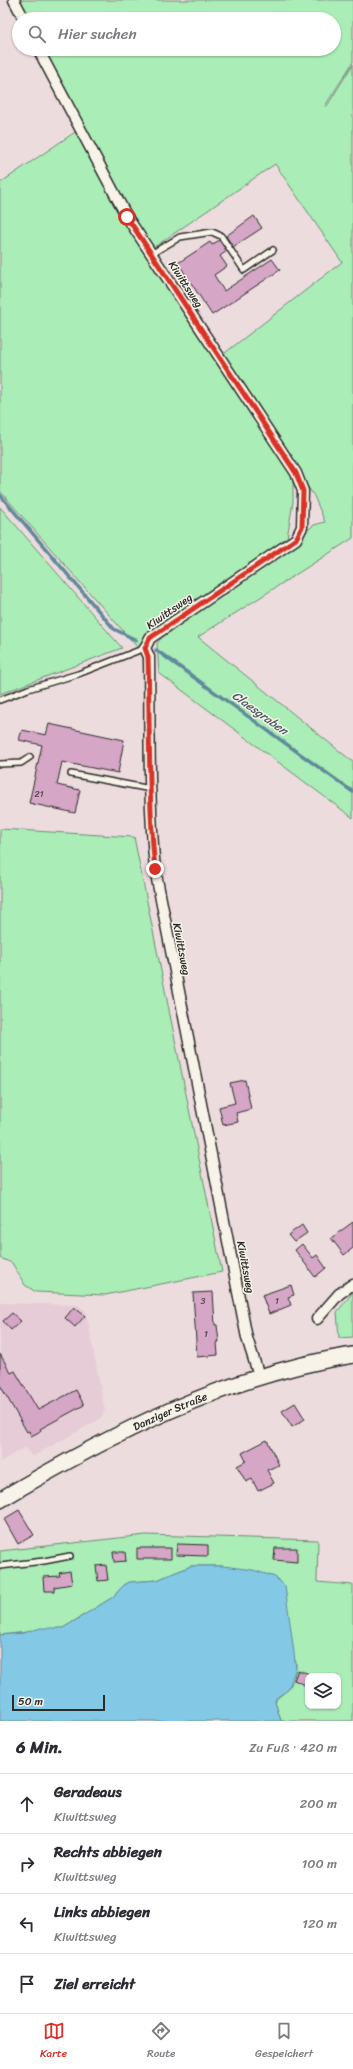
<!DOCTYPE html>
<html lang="de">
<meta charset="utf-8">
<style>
body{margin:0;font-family:Sriracha,sans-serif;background:#f7f7f7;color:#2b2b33}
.controls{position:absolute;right:12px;bottom:12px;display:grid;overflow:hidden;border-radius:8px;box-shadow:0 1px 3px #0004}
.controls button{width:36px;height:36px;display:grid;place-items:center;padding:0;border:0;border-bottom:1px solid #e1e1e2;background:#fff;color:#2b2b33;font:20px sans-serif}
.scale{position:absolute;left:12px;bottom:10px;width:93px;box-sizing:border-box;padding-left:4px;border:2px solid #2b2b2b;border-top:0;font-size:11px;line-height:14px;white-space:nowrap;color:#2b2b2b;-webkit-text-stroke:3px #f7f3e8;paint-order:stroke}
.stop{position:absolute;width:12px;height:12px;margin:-9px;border:3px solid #d93025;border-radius:50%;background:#fff}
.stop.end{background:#d93025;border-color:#fff;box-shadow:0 1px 4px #0008}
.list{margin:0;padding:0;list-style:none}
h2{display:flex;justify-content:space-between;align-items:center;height:52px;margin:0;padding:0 16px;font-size:17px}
h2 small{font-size:13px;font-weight:400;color:#7c7c81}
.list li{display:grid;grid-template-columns:26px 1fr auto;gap:12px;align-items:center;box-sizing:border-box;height:60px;padding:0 16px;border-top:1px solid #e1e1e2}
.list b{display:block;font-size:15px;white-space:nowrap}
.list p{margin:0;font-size:13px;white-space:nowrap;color:#7c7c81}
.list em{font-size:13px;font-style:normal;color:#7c7c81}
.icon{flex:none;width:22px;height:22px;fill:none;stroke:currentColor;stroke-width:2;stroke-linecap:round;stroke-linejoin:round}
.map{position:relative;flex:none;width:353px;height:1721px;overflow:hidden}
.search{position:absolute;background:#fff;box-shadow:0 1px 3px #0004;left:12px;right:12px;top:12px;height:44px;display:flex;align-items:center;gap:10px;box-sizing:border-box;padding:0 14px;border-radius:22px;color:#7c7c81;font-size:15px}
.sheet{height:292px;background:#fff}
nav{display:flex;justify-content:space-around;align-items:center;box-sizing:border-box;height:56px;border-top:1px solid #e1e1e2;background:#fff;font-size:11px;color:#7c7c81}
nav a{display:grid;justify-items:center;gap:2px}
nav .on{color:#d93025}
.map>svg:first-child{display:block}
.built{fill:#e6ccd7}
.green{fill:#aaedb7;stroke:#6a8c71;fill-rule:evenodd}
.water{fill:#83c9e5;stroke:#608a9b}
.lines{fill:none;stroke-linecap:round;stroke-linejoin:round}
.stream{stroke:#608a9b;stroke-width:3.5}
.building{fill:#d5a6c6;stroke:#2b2b2b}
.lane-casing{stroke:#2b2b2b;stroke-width:8}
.street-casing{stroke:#2b2b2b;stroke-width:13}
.secondary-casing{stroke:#2b2b2b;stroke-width:18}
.lane{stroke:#f7f3e8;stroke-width:5}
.street{stroke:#f7f3e8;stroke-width:10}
.secondary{stroke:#f7f3e8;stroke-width:15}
.route{stroke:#d93025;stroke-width:5}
.labels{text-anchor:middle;stroke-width:3;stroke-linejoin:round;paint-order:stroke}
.number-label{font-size:9px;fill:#564a52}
.street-label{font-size:11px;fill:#2b2b2b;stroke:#f7f3e8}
.water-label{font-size:12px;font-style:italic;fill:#455a63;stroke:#f7f3e8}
</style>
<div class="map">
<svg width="353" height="1721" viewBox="0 0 353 1721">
<rect width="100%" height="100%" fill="#eddcde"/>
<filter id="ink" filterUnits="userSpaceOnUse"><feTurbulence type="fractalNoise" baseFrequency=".025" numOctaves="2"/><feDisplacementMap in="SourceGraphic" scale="8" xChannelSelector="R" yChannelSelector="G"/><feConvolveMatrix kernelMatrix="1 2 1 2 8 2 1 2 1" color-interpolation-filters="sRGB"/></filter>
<g filter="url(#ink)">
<path class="built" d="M0 1303 78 1305 86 1311 105 1411 100 1419 32 1457 25 1447 0 1462Z"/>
<path class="green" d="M16 0H353V62L325 106H327L353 64V538L198 637 353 762V818L159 673 157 643 172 626 253 573 314 525 325 522 314 496 221 356 342 262 275 164 150 250 41 49H334V19H26Z
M78 130 293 476V502L286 544 174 617 138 648 0 491V183Z
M0 507 122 648 0 694Z
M0 829 134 837 222 1272 105 1295 36 1292 25 1285 12 1263 0 1258Z
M353 1292V1337L339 1338 337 1312Z
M146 1535 318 1540 317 1582 353 1585V1721H281L275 1702C277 1697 282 1695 286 1691 294 1684 296 1672 296 1662L223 1566H191L157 1580 130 1582 124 1585 113 1597 63 1628 0 1635V1551ZM308 1676H338V1706H308Z"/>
<path class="water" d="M191 1566H223L253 1570 275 1577 285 1586 296 1668 288 1690 276 1698 275 1702 281 1721H0V1635L23 1633 41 1628H63L113 1597 124 1585 130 1582 157 1580Z"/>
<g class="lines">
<path class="stream" d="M0 495 114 629 136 640
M156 650 353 792"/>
</g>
<path class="building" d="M254 216 262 228 233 247 226 236Z
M219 240 227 251 220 256 227 266 214 275 224 291 272 259 280 270 212 315 178 263 210 242 212 245Z
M49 724 124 740 118 773 62 762 57 785 80 790 75 813 29 803 42 745 19 740 22 730 46 735Z
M245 1080 251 1109 236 1113 238 1122 223 1125 219 1107 235 1103 230 1083Z
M353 1222V1248L344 1255 331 1238Z
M302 1225 307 1233 294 1242 288 1235Z
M302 1244 313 1258 317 1255 326 1268 315 1277 295 1250Z
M291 1285 294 1295 288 1297 291 1305 269 1314 262 1295Z
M213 1292 215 1325H217L219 1342H217L218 1355 197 1357 193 1293Z
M74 1307 85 1316 75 1327 65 1318Z
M12 1313 21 1321 11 1330 3 1321Z
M0 1354 11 1373 15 1371 38 1410 76 1390 84 1405 40 1429 41 1431 31 1436 29 1431 27 1432 0 1385Z
M295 1403 305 1419 292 1427 282 1411Z
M267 1440 279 1465 267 1470 274 1483 258 1491 252 1479 246 1482 237 1466 246 1461 242 1453Z
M19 1510 34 1535 18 1544 4 1519Z
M177 1544 208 1545V1556L176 1555Z
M137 1548H171V1559H137Z
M275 1548H297V1562L274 1560Z
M113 1552H125L126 1561 114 1562Z
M106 1565 108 1580 98 1581 96 1566Z
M70 1571 72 1584 54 1587V1591H44L43 1577 60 1576 59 1573Z
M298 1670 309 1674 305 1685 294 1680Z"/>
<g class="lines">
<defs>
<path id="lane" d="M151 254 180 237 212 232 221 236 244 270 273 250
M0 700 28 689 78 674 145 648
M0 764 21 763 30 757
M71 774 151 789
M0 1566 44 1561 70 1556"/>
<path id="street" d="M14 0 24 19
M38 49 127 217 296 473 303 491 302 527 296 539 150 638 145 648 149 657C150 727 148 799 155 869L247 1338 259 1376
M317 1319 339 1294 353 1284"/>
<g id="secondary">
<path id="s1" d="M0 1500C109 1435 226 1375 353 1355"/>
</g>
</defs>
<use href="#lane" class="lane-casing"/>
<use href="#street" class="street-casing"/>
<use href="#secondary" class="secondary-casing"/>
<use href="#lane" class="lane"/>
<use href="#street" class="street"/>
<use href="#secondary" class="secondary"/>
</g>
</g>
<g class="lines" filter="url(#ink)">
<path class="route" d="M127 217 296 473 303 491 302 527 296 539 150 638 145 648 148 657C150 727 148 799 155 869"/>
</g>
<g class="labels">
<g class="number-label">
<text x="39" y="797">21</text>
<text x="203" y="1304">3</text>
<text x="277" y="1304">1</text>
<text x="206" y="1337">1</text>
</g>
<g class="street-label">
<text transform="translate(186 284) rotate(57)" y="4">Kiwittsweg</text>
<text transform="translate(169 611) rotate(-35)" y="4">Kiwittsweg</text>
<text transform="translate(182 949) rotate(79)" y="4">Kiwittsweg</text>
<text transform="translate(246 1267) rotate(79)" y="4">Kiwittsweg</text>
<text dy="4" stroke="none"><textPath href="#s1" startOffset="192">Danziger Straße</textPath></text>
</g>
<g class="water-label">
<text transform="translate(260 713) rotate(36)" y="4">Claesgraben</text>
</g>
</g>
</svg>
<div class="controls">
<button><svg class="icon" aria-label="layers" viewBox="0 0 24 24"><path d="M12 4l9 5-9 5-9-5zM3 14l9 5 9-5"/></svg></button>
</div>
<div class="scale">50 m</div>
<div class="stop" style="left:127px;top:217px"></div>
<div class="stop end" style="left:155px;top:869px"></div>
<div class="search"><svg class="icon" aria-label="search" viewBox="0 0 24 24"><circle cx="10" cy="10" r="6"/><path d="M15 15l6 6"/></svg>Hier suchen</div>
</div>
<section class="sheet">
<h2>6 Min.<small>Zu Fuß · 420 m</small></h2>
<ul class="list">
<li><svg class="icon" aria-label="ahead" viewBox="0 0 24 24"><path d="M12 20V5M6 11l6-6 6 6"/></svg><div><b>Geradeaus</b><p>Kiwittsweg</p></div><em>200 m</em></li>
<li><svg class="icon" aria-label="right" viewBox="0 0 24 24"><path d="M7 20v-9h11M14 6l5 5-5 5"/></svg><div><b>Rechts abbiegen</b><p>Kiwittsweg</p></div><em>100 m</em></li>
<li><svg class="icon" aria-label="left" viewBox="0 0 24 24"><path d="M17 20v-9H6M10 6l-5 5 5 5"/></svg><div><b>Links abbiegen</b><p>Kiwittsweg</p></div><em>120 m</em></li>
<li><svg class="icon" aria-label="arrive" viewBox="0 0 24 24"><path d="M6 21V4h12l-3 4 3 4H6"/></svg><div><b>Ziel erreicht</b></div></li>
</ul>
</section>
<nav>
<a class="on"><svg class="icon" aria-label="map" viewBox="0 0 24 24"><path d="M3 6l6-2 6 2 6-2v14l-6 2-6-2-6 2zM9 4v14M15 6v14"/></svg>Karte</a>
<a><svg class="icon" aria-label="directions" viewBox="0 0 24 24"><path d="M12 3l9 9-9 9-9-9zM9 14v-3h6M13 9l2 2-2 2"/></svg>Route</a>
<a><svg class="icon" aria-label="saved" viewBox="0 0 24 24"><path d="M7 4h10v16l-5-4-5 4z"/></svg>Gespeichert</a>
</nav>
